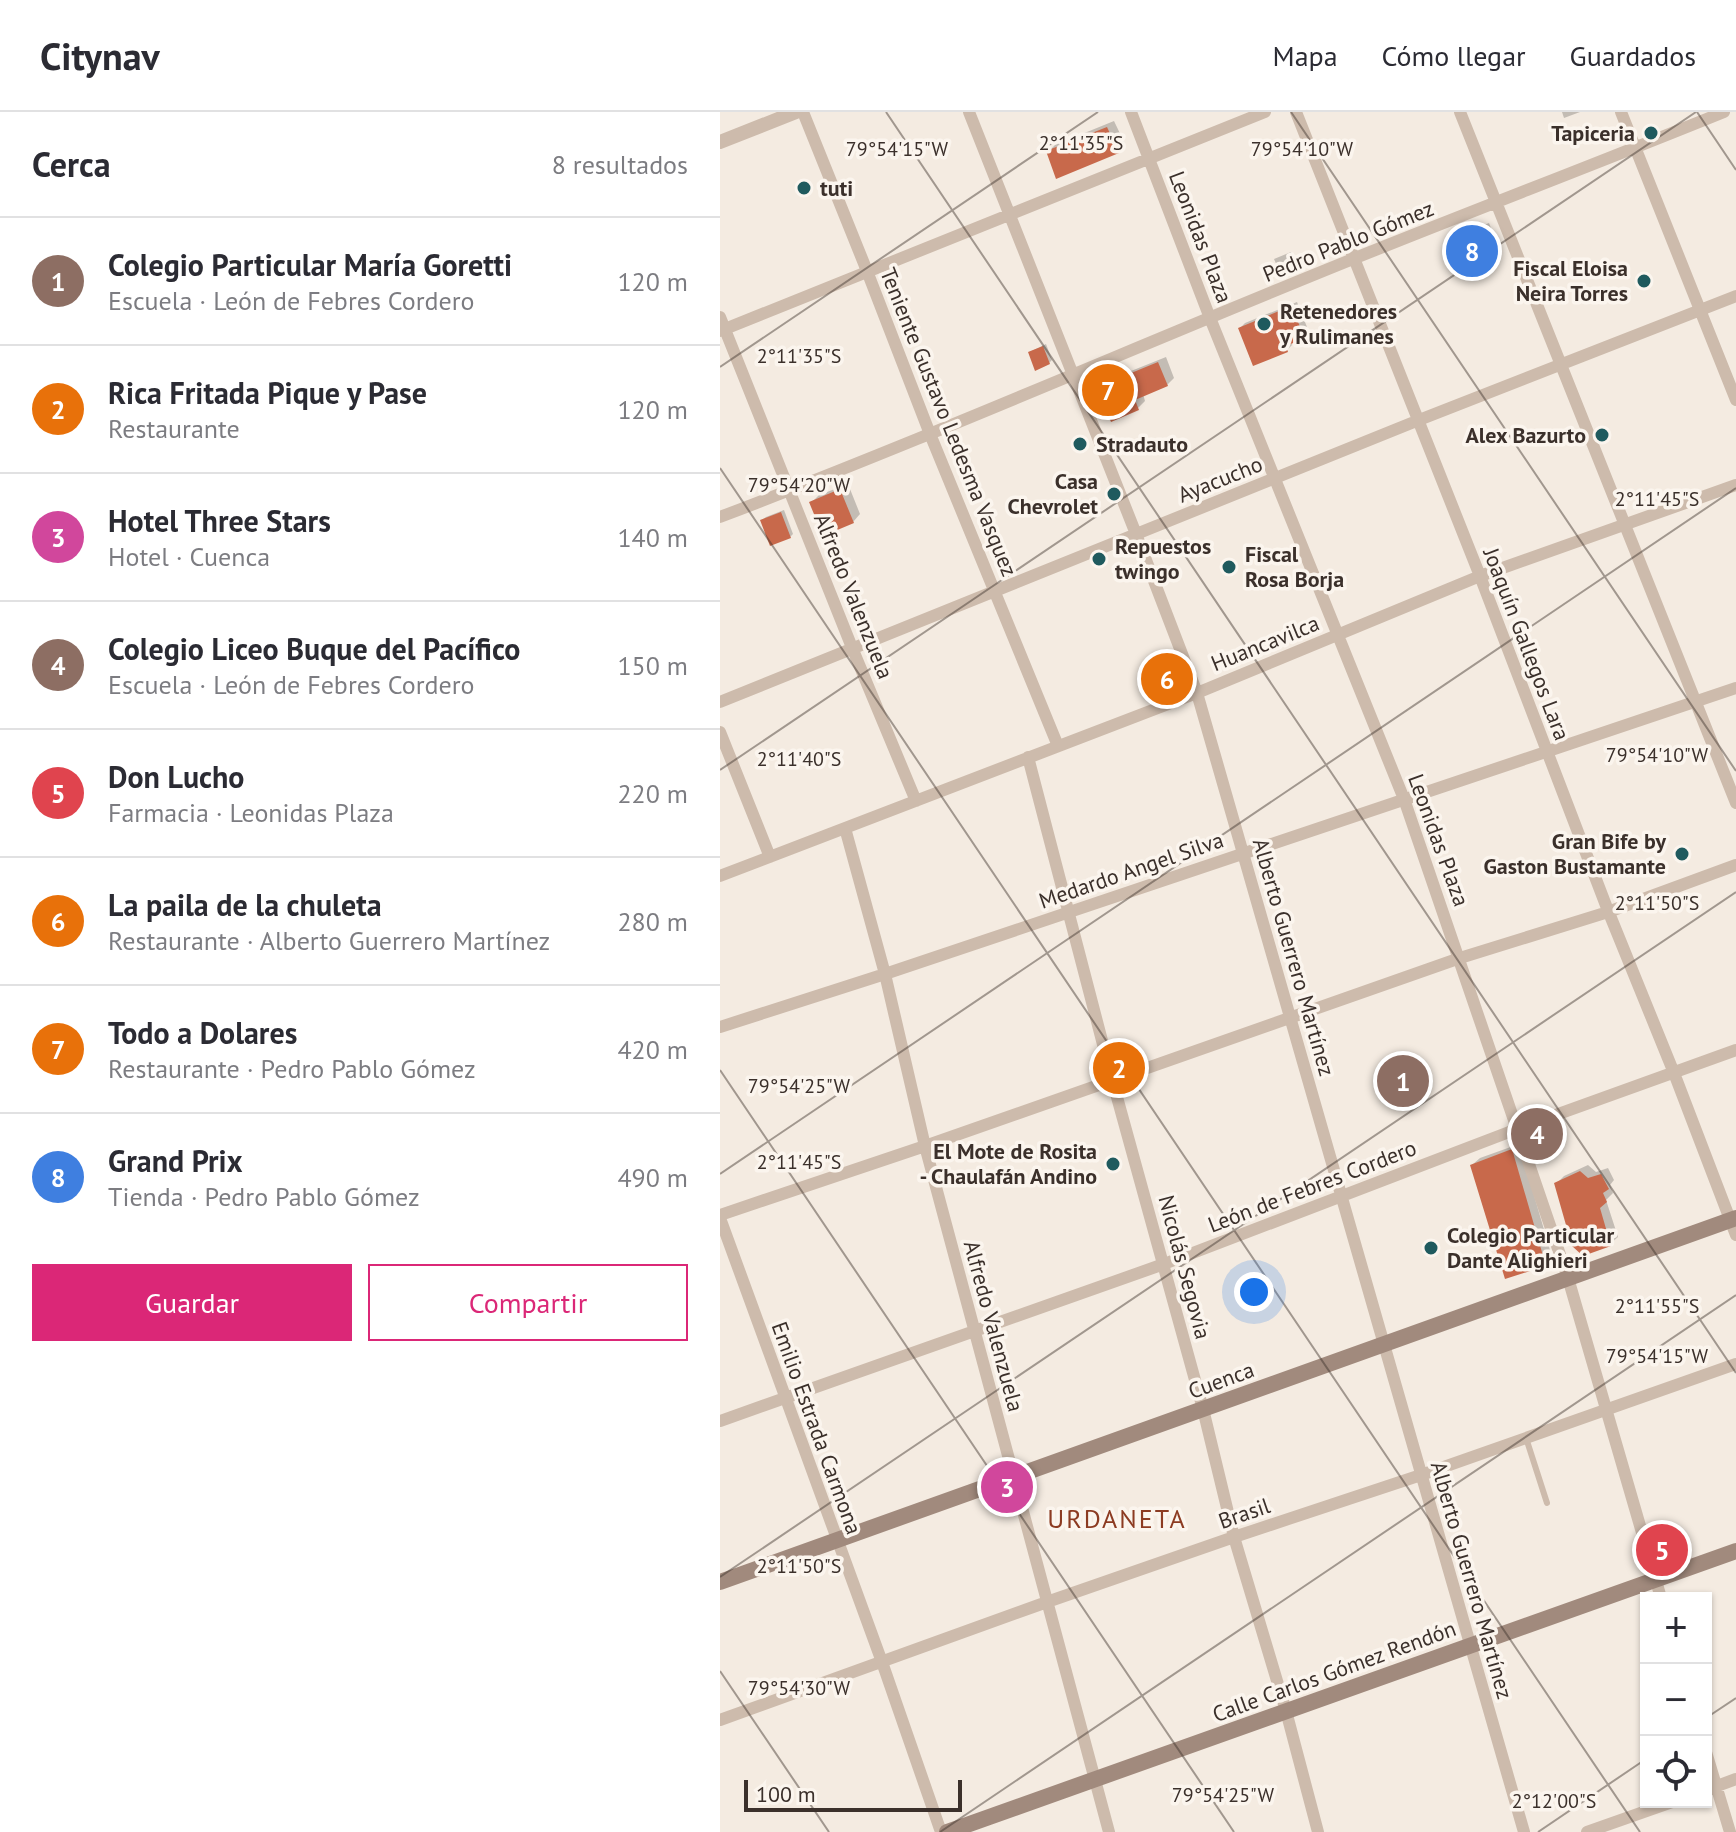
<!DOCTYPE html>
<html lang="es">
<meta charset="utf-8">
<style>
body{margin:0;font-family:"PT Sans",sans-serif;background:#f7f7f7;color:#2b2b33}
.controls{position:absolute;right:24px;bottom:24px;display:grid;overflow:hidden;border-radius:0px;box-shadow:0 2px 6px #0004}
.controls button{width:72px;height:72px;display:grid;place-items:center;padding:0;border:0;border-bottom:2px solid #e1e1e2;background:#fff;color:#2b2b33;font:40px sans-serif}
.scale{position:absolute;left:24px;bottom:20px;width:218px;box-sizing:border-box;padding-left:8px;border:4px solid #3b302b;border-top:0;font-size:22px;line-height:28px;white-space:nowrap;color:#3b302b;-webkit-text-stroke:6px #fbf5ee;paint-order:stroke}
.you{position:absolute;left:534px;top:1180px;width:28px;height:28px;margin:-20px;border:6px solid #fff;border-radius:50%;background:#1a73e8;box-shadow:0 0 0 12px #1a73e833}
.badge{display:grid;place-items:center;width:52px;height:52px;border-radius:50%;background:#db2777;color:#fff;font-size:26px;font-weight:700}
.pin{position:absolute;translate:-50% -50%;border:4px solid #fff;box-shadow:0 2px 8px #0006}
.list{margin:0;padding:0;list-style:none}
h2{display:flex;justify-content:space-between;align-items:center;height:104px;margin:0;padding:0 32px;font-size:34px}
h2 small{font-size:26px;font-weight:400;color:#7c7c81}
.list li{display:grid;grid-template-columns:52px 1fr auto;gap:24px;align-items:center;box-sizing:border-box;height:128px;padding:0 32px;border-top:2px solid #e1e1e2}
.list b{display:block;font-size:30px;white-space:nowrap}
.list p{margin:0;font-size:26px;white-space:nowrap;color:#7c7c81}
.list em{font-size:26px;font-style:normal;color:#7c7c81}
.actions{display:flex;gap:16px;padding:24px 32px}
.actions a{flex:1;padding:18px 0;border:2px solid #db2777;border-radius:0px;text-align:center;font-size:28px;color:#db2777}
.actions .main{background:#db2777;color:#fff}
.icon{flex:none;width:44px;height:44px;fill:none;stroke:currentColor;stroke-width:2;stroke-linecap:round;stroke-linejoin:round}
.map{position:relative;flex:none;width:1016px;height:1720px;overflow:hidden}
header{display:flex;align-items:center;gap:48px;box-sizing:border-box;height:112px;padding:0 40px;background:#fff;border-bottom:2px solid #e1e1e2}
header strong{font-size:38px}
nav{display:flex;gap:44px;margin-inline-start:auto;font-size:28px}
main{display:flex}
aside{flex:1;background:#fff}
.map>svg:first-child{display:block}
.shadow{fill:#0003}
.building{fill:#c8694b}
.lines{fill:none;stroke-linecap:round;stroke-linejoin:round}
.service{stroke:#cdbbac;stroke-width:6}
.minor{stroke:#cdbbac;stroke-width:12}
.tertiary{stroke:#cdbbac;stroke-width:14}
.secondary{stroke:#a18a7d;stroke-width:16}
.ticks{fill:none;stroke:#3b302b;stroke-width:2;stroke-opacity:0.45}
.poi-dot{fill:#1f5a5e;stroke:#fbf5ee;stroke-width:3}
.labels{text-anchor:middle;stroke-width:7;stroke-linejoin:round;paint-order:stroke}
.poi-label{font-size:22px;font-weight:bold;fill:#3b302b;stroke:#fbf5ee;text-anchor:end}
.street-label{font-size:22px;fill:#3b302b;stroke:#fbf5ee}
.quarter-label{font-size:26px;letter-spacing:2px;fill:#8c3b22;stroke:#fbf5ee}
.ticks-label{font-size:20px;text-anchor:middle;fill:#3b302b;stroke:#fbf5ee;stroke-width:7;stroke-linejoin:round;paint-order:stroke}
</style>
<header>
<strong>Citynav</strong>
<nav><a>Mapa</a><a>Cómo llegar</a><a>Guardados</a></nav>
</header>
<main>
<aside>
<h2>Cerca<small>8 resultados</small></h2>
<ul class="list">
<li><span class="badge" style="background:#8d6e63">1</span><div><b>Colegio Particular María Goretti</b><p>Escuela · León de Febres Cordero</p></div><em>120 m</em></li>
<li><span class="badge" style="background:#e8710a">2</span><div><b>Rica Fritada Pique y Pase</b><p>Restaurante</p></div><em>120 m</em></li>
<li><span class="badge" style="background:#d1479c">3</span><div><b>Hotel Three Stars</b><p>Hotel · Cuenca</p></div><em>140 m</em></li>
<li><span class="badge" style="background:#8d6e63">4</span><div><b>Colegio Liceo Buque del Pacífico</b><p>Escuela · León de Febres Cordero</p></div><em>150 m</em></li>
<li><span class="badge" style="background:#e0444e">5</span><div><b>Don Lucho</b><p>Farmacia · Leonidas Plaza</p></div><em>220 m</em></li>
<li><span class="badge" style="background:#e8710a">6</span><div><b>La paila de la chuleta</b><p>Restaurante · Alberto Guerrero Martínez</p></div><em>280 m</em></li>
<li><span class="badge" style="background:#e8710a">7</span><div><b>Todo a Dolares</b><p>Restaurante · Pedro Pablo Gómez</p></div><em>420 m</em></li>
<li><span class="badge" style="background:#3f7fe0">8</span><div><b>Grand Prix</b><p>Tienda · Pedro Pablo Gómez</p></div><em>490 m</em></li>
</ul>
<div class="actions"><a class="main">Guardar</a><a>Compartir</a></div>
</aside>
<div class="map">
<svg width="1016" height="1720" viewBox="0 0 1016 1720">
<rect width="100%" height="100%" fill="#f4ebe1"/>
<path class="shadow" d="M842 0H860L844 6Z
M394 9 405 32 397 39 328 40 335 33Z
M769 111 781 142 776 147 729 130 734 125Z
M571 140 574 147 557 154 554 147Z
M577 190 589 220 583 225 571 230 572 233 567 238 520 216 525 211Z
M326 232 332 248 329 251 310 240Z
M446 245 454 266 447 273 423 282 425 289 418 296 379 276 386 269Z
M128 372 140 402 133 410 92 390 99 383Z
M64 398 73 422 70 425 42 408 46 405Z
M799 1032 832 1145 825 1152 752 1053 760 1046Z
M868 1053 876 1060 888 1056 894 1068 890 1073 893 1081 886 1088 898 1125 890 1132 837 1071 844 1064Z"/>
<path class="building" d="M387 15 399 41 336 67 326 39Z
M763 115 777 149 740 164 727 129Z
M571 194 585 226 566 234 568 240 533 254 518 216Z
M323 234 330 252 315 259 308 240Z
M438 250 448 274 415 288 419 298 391 310 377 275Z
M120 377 134 411 103 424 89 390Z
M61 400 71 426 50 434 40 408Z
M792 1037 826 1154 785 1167 750 1053Z
M860 1059 868 1066 881 1062 889 1077 883 1081 887 1090 880 1096 891 1134 863 1144 852 1134 834 1071Z"/>
<g class="lines">
<path class="service" d="M806 1326 827 1391"/>
<path class="minor" d="M83 0 147 159 210 322 338 634
M249 0 416 422 477 581 804 1720
M411 0 490 206 684 687 848 1166 941 1486
M576 0 760 464 887 796 954 961 1016 1123
M740 0 1016 691
M901 0 1016 288
M0 205 133 538 196 689
M0 219 545 0
M0 405C213 324 422 232 633 147 757 97 881 50 1004 0
M0 590 699 308 1016 184
M0 620 50 745
M308 645 392 967 483 1297 514 1425 566 1599 598 1720
M125 716 165 862 205 1034 389 1720
M0 764 477 581 760 464 1016 373
M0 915 165 862 1016 576
M0 1103 205 1034 740 846 888 800 1016 753
M0 1106 162 1550 221 1720
M0 1309 444 1152 797 1017 1016 938
M0 1608 327 1490 514 1425 701 1363 1016 1252
M986 1640 1010 1720
M986 1678 1016 1667
M867 1720 952 1690"/>
<path class="tertiary" d="M0 30 76 0"/>
<path class="secondary" d="M0 1470 1016 1106
M227 1720 1016 1439"/>
</g>
<path class="ticks" d="M166 0 1016 1261M571 0 1016 659M977 0 1016 58M0 255 378 0M0 356 920 1720M0 658 976 0M0 958 514 1720M0 1062 1016 376M0 1465 1016 780M0 1559 109 1720M986 1606 1016 1586M220 1720 1016 1183M818 1720 926 1647"/>
<g class="poi-dot">
<circle cx="931" cy="21" r="8"/>
<circle cx="84" cy="76" r="8"/>
<circle cx="924" cy="169" r="8"/>
<circle cx="544" cy="212" r="8"/>
<circle cx="882" cy="323" r="8"/>
<circle cx="360" cy="332" r="8"/>
<circle cx="394" cy="382" r="8"/>
<circle cx="379" cy="447" r="8"/>
<circle cx="509" cy="455" r="8"/>
<circle cx="962" cy="742" r="8"/>
<circle cx="393" cy="1052" r="8"/>
<circle cx="711" cy="1136" r="8"/>
</g>
<g class="labels">
<g class="poi-label">
<text x="915" y="29">Tapiceria</text>
<text x="100" y="84" text-anchor="start">tuti</text>
<text x="908" y="164">Fiscal Eloisa<tspan x="908" dy="25">Neira Torres</tspan></text>
<text x="560" y="207" text-anchor="start">Retenedores<tspan x="560" dy="25">y Rulimanes</tspan></text>
<text x="866" y="331">Alex Bazurto</text>
<text x="376" y="340" text-anchor="start">Stradauto</text>
<text x="378" y="377">Casa<tspan x="378" dy="25">Chevrolet</tspan></text>
<text x="395" y="442" text-anchor="start">Repuestos<tspan x="395" dy="25">twingo</tspan></text>
<text x="525" y="450" text-anchor="start">Fiscal<tspan x="525" dy="25">Rosa Borja</tspan></text>
<text x="946" y="737">Gran Bife by<tspan x="946" dy="25">Gaston Bustamante</tspan></text>
<text x="377" y="1047">El Mote de Rosita<tspan x="377" dy="25">- Chaulafán Andino</tspan></text>
<text x="727" y="1131" text-anchor="start">Colegio Particular<tspan x="727" dy="25">Dante Alighieri</tspan></text>
</g>
<g class="street-label">
<text transform="translate(481 125) rotate(69)" y="8">Leonidas Plaza</text>
<text transform="translate(628 129) rotate(-22)" y="8">Pedro Pablo Gómez</text>
<text transform="translate(229 310) rotate(68)" y="8">Teniente Gustavo Ledesma Vasquez</text>
<text transform="translate(500 367) rotate(-22)" y="8">Ayacucho</text>
<text transform="translate(134 484) rotate(68)" y="8">Alfredo Valenzuela</text>
<text transform="translate(545 531) rotate(-22)" y="8">Huancavilca</text>
<text transform="translate(807 532) rotate(69)" y="8">Joaquín Gallegos Lara</text>
<text transform="translate(719 728) rotate(70)" y="8">Leonidas Plaza</text>
<text transform="translate(411 758) rotate(-19)" y="8">Medardo Angel Silva</text>
<text transform="translate(574 845) rotate(74)" y="8">Alberto Guerrero Martínez</text>
<text transform="translate(592 1074) rotate(-21)" y="8">León de Febres Cordero</text>
<text transform="translate(465 1155) rotate(75)" y="8">Nicolás Segovia</text>
<text transform="translate(274 1214) rotate(75)" y="8">Alfredo Valenzuela</text>
<text transform="translate(501 1268) rotate(-20)" y="8">Cuenca</text>
<text transform="translate(97 1316) rotate(70)" y="8">Emilio Estrada Carmona</text>
<text transform="translate(524 1401) rotate(-19)" y="8">Brasil</text>
<text transform="translate(752 1468) rotate(74)" y="8">Alberto Guerrero Martínez</text>
<text transform="translate(614 1559) rotate(-20)" y="8">Calle Carlos Gómez Rendón</text>
</g>
<g class="quarter-label">
<text x="397" y="1416">URDANETA</text>
</g>
</g>
<g class="ticks-label">
<text x="361" y="38">2°11'35"S</text>
<text x="177" y="44">79°54'15"W</text>
<text x="582" y="44">79°54'10"W</text>
<text x="79" y="251">2°11'35"S</text>
<text x="79" y="380">79°54'20"W</text>
<text x="937" y="394">2°11'45"S</text>
<text x="937" y="650">79°54'10"W</text>
<text x="79" y="654">2°11'40"S</text>
<text x="937" y="798">2°11'50"S</text>
<text x="79" y="981">79°54'25"W</text>
<text x="79" y="1057">2°11'45"S</text>
<text x="937" y="1201">2°11'55"S</text>
<text x="937" y="1251">79°54'15"W</text>
<text x="79" y="1461">2°11'50"S</text>
<text x="79" y="1583">79°54'30"W</text>
<text x="503" y="1690">79°54'25"W</text>
<text x="834" y="1696">2°12'00"S</text>
</g>
</svg>
<div class="controls">
<button>+</button>
<button>−</button>
<button><svg class="icon" aria-label="locate" viewBox="0 0 24 24"><circle cx="12" cy="12" r="6"/><path d="M12 2v4M12 18v4M2 12h4M18 12h4"/></svg></button>
</div>
<div class="scale">100 m</div>
<div class="you"></div>
<div class="pin badge" style="left:683px;top:969px;background:#8d6e63">1</div>
<div class="pin badge" style="left:399px;top:956px;background:#e8710a">2</div>
<div class="pin badge" style="left:287px;top:1375px;background:#d1479c">3</div>
<div class="pin badge" style="left:817px;top:1022px;background:#8d6e63">4</div>
<div class="pin badge" style="left:942px;top:1438px;background:#e0444e">5</div>
<div class="pin badge" style="left:447px;top:567px;background:#e8710a">6</div>
<div class="pin badge" style="left:388px;top:278px;background:#e8710a">7</div>
<div class="pin badge" style="left:752px;top:139px;background:#3f7fe0">8</div>
</div>
</main>
